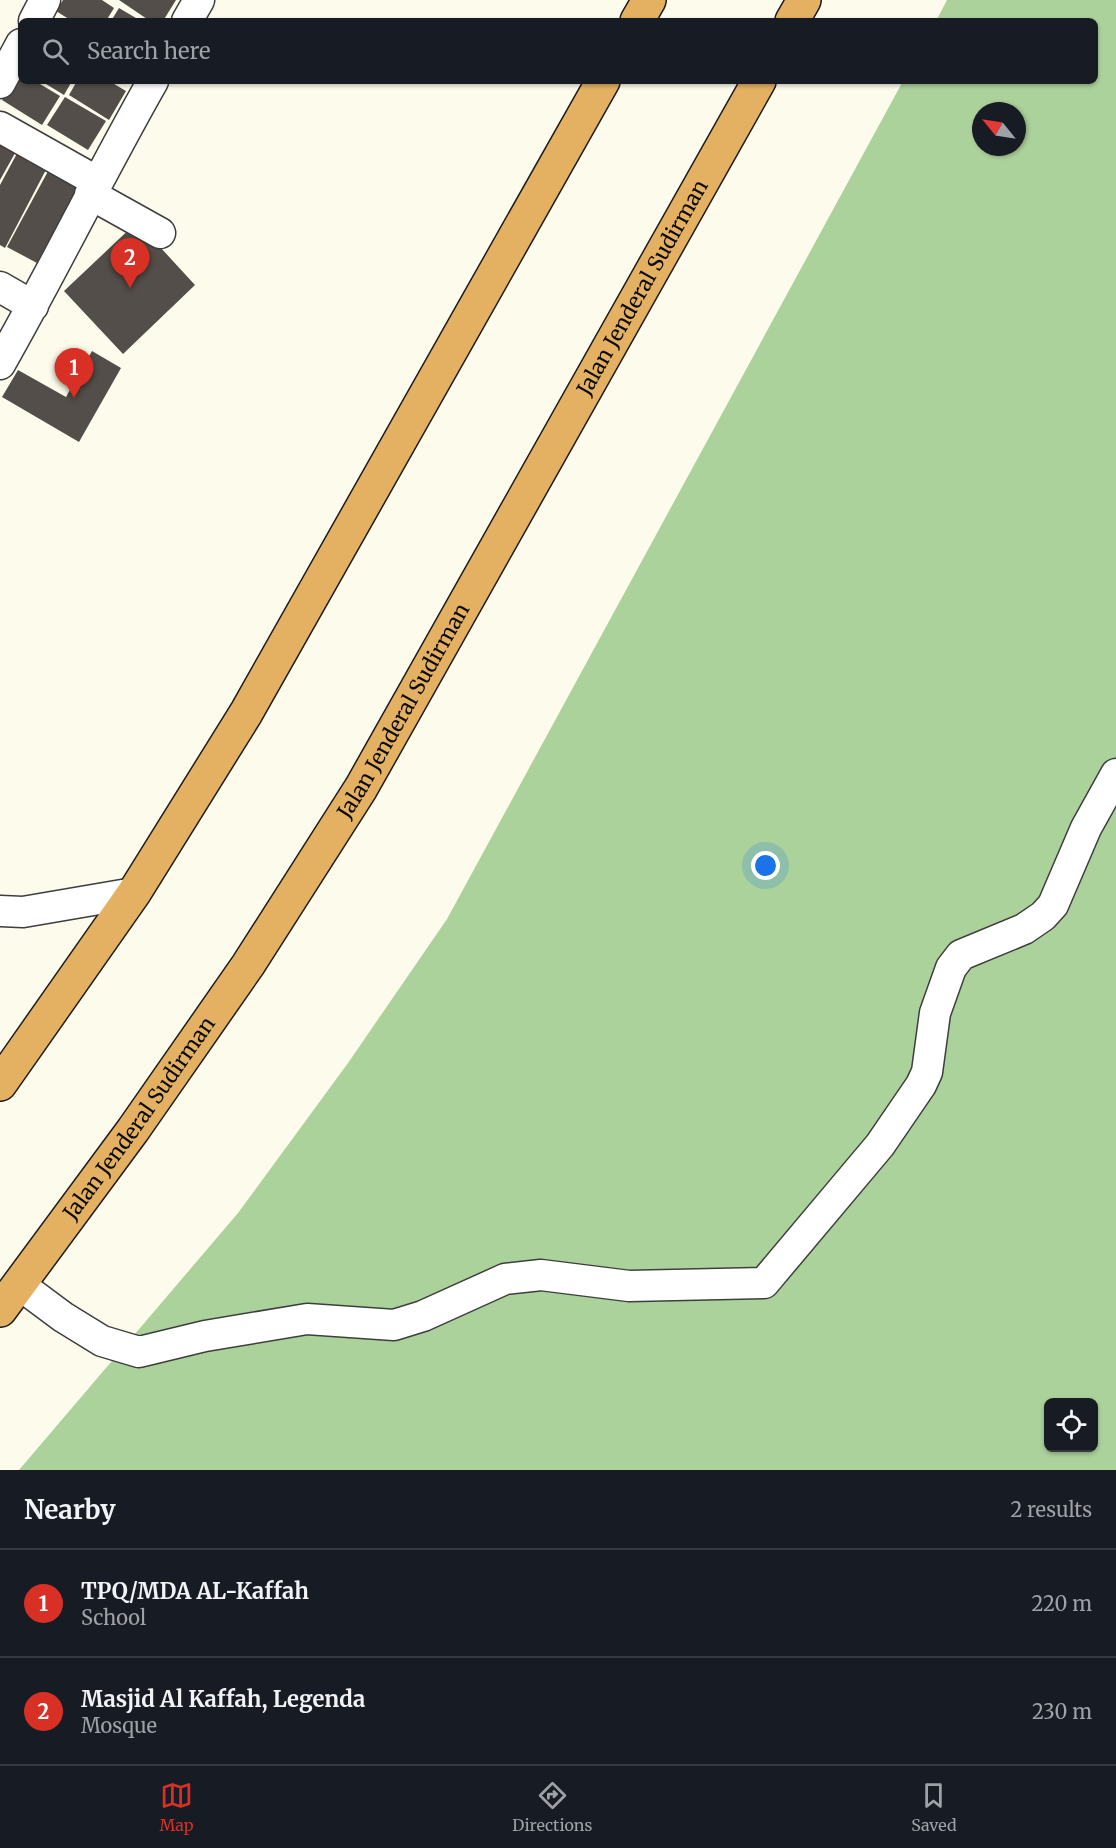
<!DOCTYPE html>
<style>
body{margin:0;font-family:Merriweather,serif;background:#242831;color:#f1f3f6}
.controls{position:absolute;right:18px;bottom:18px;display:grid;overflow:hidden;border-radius:9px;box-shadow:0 2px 4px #0004}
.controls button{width:54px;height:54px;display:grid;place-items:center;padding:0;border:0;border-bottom:2px solid #363941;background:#171b24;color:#f1f3f6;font:30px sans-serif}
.compass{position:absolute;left:972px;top:102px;width:54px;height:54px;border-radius:50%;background:#171b24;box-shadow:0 2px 4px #0004;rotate:300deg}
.you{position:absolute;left:766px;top:866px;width:21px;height:21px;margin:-15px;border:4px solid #fff;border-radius:50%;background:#1a73e8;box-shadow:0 0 0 9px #1a73e833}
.badge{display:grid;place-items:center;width:39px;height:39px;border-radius:50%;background:#d93025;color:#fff;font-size:20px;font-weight:700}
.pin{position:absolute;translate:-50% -50px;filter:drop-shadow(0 2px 3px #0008)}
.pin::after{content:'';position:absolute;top:32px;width:21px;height:18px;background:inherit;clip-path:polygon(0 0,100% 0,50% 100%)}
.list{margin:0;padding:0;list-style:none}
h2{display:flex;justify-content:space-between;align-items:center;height:78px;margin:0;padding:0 24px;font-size:26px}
h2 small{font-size:20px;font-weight:400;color:#9ea1a6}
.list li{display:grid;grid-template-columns:39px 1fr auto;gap:18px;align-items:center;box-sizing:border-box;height:108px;padding:0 24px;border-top:2px solid #363941}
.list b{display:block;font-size:22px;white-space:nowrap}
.list p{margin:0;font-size:20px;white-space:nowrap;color:#9ea1a6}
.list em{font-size:20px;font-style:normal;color:#9ea1a6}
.icon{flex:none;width:33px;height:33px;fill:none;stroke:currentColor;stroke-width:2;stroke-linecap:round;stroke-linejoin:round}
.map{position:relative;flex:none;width:1116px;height:1470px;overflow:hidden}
.search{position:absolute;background:#171b24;box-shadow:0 2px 4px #0004;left:18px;right:18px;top:18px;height:66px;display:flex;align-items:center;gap:15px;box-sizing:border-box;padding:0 21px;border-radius:9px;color:#9ea1a6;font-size:22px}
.sheet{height:294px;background:#171b24}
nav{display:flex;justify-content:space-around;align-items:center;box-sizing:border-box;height:84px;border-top:2px solid #363941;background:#171b24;font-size:16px;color:#9ea1a6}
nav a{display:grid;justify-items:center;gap:3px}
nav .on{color:#d93025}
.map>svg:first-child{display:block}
.forest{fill:#acd29b;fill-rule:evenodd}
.building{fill:#534e49}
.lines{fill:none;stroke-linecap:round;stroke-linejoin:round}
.minor-casing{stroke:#3e3e3e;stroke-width:33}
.highway-casing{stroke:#1c1c1c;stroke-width:36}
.minor{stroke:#fff;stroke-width:30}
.highway{stroke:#e4b062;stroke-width:33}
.labels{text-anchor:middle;stroke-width:6;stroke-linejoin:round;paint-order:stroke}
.street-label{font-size:21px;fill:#0b0b0b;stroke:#fff}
</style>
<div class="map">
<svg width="1116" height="1470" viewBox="0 0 1116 1470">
<rect width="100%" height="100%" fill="#fdfcec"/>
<path class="forest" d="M947 0H1116V1470H19L238 1213 348 1063 447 919 903 81H1095V21H936ZM981 111H1017V147H981ZM1048 1402H1094V1448H1048Z"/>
<path class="building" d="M63 0H102L114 8 106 21H72L56 11Z
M119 0H176L163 21H150Z
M119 8 141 21H111Z
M19 72 21 81H35L60 96 42 125 2 100Z
M41 81H72L64 95Z
M77 81H109L126 91 109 120 69 95Z
M65 97 106 121 88 150 47 125Z
M0 135 19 146 0 180Z
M21 146 50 162 5 248 0 245V185Z
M53 162 82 178 37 263 7 247Z
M137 222 195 285 123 354 64 291Z
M92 351 121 368 79 442 2 397 18 370 66 397Z"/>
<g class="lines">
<defs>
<path id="minor" d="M34 21 45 0
M187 21 199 0
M0 83 21 44
M0 127 96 181
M90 194 160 233
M0 287 33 306
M0 364C53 271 100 174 153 81
M0 911 23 912 134 893
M20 1285 63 1317 102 1341 139 1352 205 1336 307 1319 394 1325 423 1316 505 1279 541 1275 629 1286 764 1283 880 1145 921 1085 927 1072 935 1013 951 968 961 955 1024 929 1043 916 1053 905 1086 828 1116 774"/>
<g id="highway">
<path d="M637 21 649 0"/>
<path d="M792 21 804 0"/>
<path d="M0 1084 134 893 246 713 603 81"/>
<path id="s1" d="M0 1310 133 1130 248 965 361 788 759 81"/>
</g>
</defs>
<use href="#minor" class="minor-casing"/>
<use href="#highway" class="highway-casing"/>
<use href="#minor" class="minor"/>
<use href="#highway" class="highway"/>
</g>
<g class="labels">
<g class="street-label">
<text dy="7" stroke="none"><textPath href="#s1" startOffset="1209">Jalan Jenderal Sudirman</textPath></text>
<text dy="7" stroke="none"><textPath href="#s1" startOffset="723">Jalan Jenderal Sudirman</textPath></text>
<text dy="7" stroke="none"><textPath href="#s1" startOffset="237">Jalan Jenderal Sudirman</textPath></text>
</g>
</g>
</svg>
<div class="controls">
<button><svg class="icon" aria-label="locate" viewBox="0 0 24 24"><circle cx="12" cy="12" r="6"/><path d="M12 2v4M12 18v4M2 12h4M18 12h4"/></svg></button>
</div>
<svg class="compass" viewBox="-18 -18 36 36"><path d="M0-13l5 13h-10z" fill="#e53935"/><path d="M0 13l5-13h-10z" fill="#9ea1a6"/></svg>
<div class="you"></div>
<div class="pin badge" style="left:74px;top:398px">1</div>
<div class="pin badge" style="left:130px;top:288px">2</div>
<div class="search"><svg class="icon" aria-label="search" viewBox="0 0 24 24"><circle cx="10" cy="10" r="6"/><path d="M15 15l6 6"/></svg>Search here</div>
</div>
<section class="sheet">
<h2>Nearby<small>2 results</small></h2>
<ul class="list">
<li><span class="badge">1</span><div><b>TPQ/MDA AL-Kaffah</b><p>School</p></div><em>220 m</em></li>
<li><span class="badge">2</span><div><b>Masjid Al Kaffah, Legenda</b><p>Mosque</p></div><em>230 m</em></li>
</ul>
</section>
<nav>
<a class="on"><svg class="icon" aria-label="map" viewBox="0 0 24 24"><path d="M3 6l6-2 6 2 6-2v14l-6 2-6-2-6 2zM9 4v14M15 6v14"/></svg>Map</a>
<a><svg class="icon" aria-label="directions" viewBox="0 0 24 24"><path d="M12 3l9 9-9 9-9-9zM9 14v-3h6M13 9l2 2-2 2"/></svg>Directions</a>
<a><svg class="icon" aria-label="saved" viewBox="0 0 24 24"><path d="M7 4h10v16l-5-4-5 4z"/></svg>Saved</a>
</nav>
